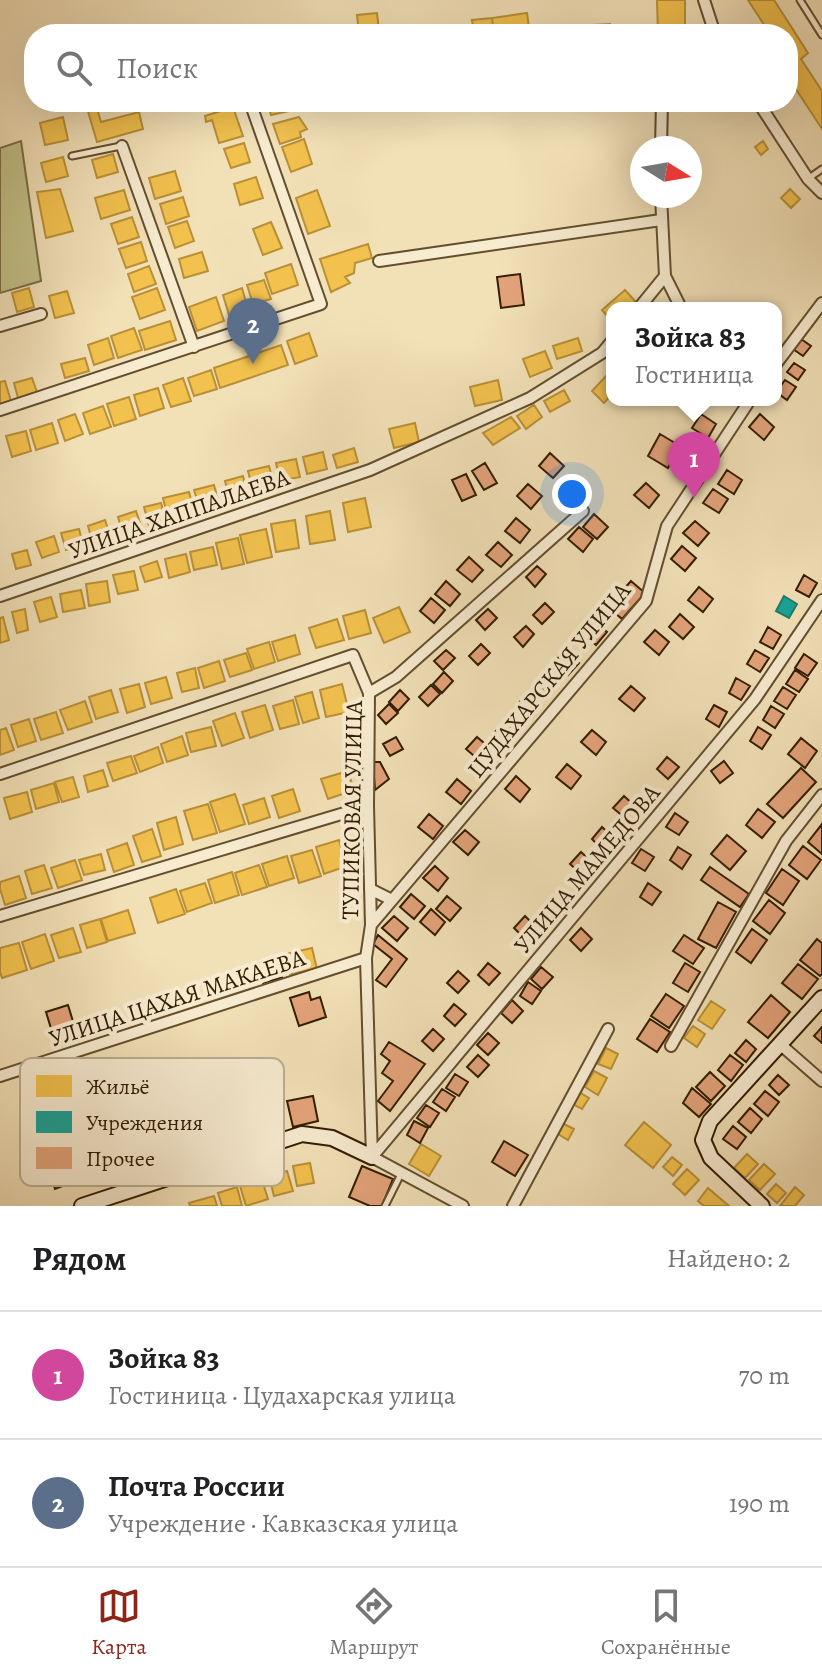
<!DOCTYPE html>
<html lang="ru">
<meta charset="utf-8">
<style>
body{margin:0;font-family:Alegreya,serif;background:#f2f2f2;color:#202124}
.compass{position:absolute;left:630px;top:136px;width:72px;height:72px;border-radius:50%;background:#fff;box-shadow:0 8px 32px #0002;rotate:101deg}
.you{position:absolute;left:572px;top:494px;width:28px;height:28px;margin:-20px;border:6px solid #fff;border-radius:50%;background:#1a73e8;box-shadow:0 0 0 12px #1a73e833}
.badge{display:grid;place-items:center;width:52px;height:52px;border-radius:50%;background:#8f2418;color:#fff;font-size:26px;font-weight:700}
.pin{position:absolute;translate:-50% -66px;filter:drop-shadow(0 2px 4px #0008)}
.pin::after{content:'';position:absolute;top:42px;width:28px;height:24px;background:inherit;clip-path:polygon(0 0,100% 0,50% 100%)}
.popup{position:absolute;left:606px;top:302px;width:176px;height:104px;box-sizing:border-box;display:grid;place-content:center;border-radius:16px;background:#fff;filter:drop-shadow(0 2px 6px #0005);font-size:26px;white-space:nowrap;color:#757577}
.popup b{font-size:30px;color:#202124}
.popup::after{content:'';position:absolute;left:50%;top:100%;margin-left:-16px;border:16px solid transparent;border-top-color:#fff}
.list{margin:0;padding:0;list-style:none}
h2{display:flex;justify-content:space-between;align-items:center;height:104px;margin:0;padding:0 32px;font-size:34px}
h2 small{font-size:26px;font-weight:400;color:#757577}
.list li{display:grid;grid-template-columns:52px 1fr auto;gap:24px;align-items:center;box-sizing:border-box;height:128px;padding:0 32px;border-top:2px solid #e0e0e0}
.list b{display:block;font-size:30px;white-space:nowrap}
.list p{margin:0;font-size:26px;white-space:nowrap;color:#757577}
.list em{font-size:26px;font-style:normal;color:#757577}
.icon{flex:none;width:44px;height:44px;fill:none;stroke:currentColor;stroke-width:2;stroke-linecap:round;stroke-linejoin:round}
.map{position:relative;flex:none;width:822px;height:1206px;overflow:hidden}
.search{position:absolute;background:#fff;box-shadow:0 8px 32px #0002;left:24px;right:24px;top:24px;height:88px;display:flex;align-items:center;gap:20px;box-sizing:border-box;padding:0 28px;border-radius:32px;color:#757577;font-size:30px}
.sheet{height:360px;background:#fff}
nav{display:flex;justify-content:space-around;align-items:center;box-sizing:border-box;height:112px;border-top:2px solid #e0e0e0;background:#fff;font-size:22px;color:#757577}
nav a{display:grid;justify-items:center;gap:4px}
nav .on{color:#8f2418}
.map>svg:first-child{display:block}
.green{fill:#c2c089;stroke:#7a6e44;stroke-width:2}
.homes{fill:#f2c14e;stroke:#b99037;stroke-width:2}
.public{fill:#17a398;stroke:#1f7b6a;stroke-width:2}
.building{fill:#e3a37a;stroke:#331d00;stroke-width:2}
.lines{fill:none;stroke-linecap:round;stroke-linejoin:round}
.lane-casing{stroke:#634e2e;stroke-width:9}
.street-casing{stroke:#634e2e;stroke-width:14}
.secondary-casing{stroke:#331d00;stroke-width:18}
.lane{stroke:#f7ebd0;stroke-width:5}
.street{stroke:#f7ebd0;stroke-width:10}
.secondary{stroke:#f7ebd0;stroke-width:14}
.labels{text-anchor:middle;stroke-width:8;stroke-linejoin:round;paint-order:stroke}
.street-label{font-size:24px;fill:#331d00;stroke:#f7ebd0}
.key{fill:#f7ebd0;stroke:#bcad92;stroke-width:2}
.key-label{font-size:22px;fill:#331d00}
</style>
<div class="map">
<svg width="822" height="1206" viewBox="0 0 822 1206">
<rect width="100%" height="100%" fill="#f2e0b7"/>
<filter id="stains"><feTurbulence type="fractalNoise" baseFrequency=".0025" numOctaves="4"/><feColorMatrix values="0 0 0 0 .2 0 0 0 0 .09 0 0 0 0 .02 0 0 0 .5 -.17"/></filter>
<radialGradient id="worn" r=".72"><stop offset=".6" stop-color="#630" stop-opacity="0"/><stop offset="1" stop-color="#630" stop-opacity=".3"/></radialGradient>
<path class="green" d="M21 141 41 281 0 293V148Z"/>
<path class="homes" d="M657 0H685V34H658Z
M748 0H774L808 53 801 59 822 91V129L788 77V68L790 66 788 62V34H770Z
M377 13 379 30 359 33 357 15Z
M527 13 530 34H494L492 18Z
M492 18 494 34H474L472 20Z
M610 24 611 34H594L593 25Z
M432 26 434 34H411L410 29Z
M410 29 411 34H391L390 32Z
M626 29H643V34H626Z
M208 102H235V104L210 110Z
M267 102H296L298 109 271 115Z
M96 105 101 122 139 112 143 129 97 142 87 108Z
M233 107 243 136 219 143 212 120 206 122 205 116Z
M63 117 68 140 45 145 40 123Z
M299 117 307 129 300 132 301 137 280 144 273 124Z
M304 139 312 164 291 172 282 147Z
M763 141 768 149 761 155 755 147Z
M244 143 250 162 231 168 224 149Z
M113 154 118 172 97 178 92 160Z
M63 157 68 176 46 182 41 163Z
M175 171 181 191 155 199 149 178Z
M256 177 263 198 240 205 234 184Z
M60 189 73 231 46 238 37 192Z
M790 189 800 199 791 208 781 198Z
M124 190 130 210 101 219 95 198Z
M317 190 330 226 308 234 296 198Z
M183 197 189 216 166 224 160 204Z
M132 217 139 237 118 244 111 224Z
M187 221 194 241 175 248 168 227Z
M271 222 282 248 263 255 253 229Z
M141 242 147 261 126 268 119 249Z
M368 244 372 258 355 263 354 273 345 277 350 283 331 292 320 259Z
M202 252 208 271 184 278 179 259Z
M291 264 298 285 272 294 265 273Z
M149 266 156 284 134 292 128 274Z
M264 280 271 299 253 304 247 285Z
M29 288 34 307 17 312 12 293Z
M157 288 165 310 140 319 132 297Z
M242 288 248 309 229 315 223 295Z
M625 290 635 301 627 308H612V322L602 310Z
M67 291 74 313 55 318 49 296Z
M216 297 224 321 197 331 189 307Z
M170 321 176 340 145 350 139 331Z
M134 328 142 350 118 358 111 336Z
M309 333 317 356 295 364 287 341Z
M108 338 114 358 94 365 88 345Z
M578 338 582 351 557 359 553 346Z
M281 345 288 365 220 388 214 368Z
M545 351 552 368 530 377 523 359Z
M85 358 89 371 65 378 61 364Z
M211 370 217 389 194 396 188 378Z
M607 375 612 380V394L604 403 592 391Z
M32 378 37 392 18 398 14 383Z
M183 378 191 401 171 407 163 385Z
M498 380 502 400 475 406 470 387Z
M5 381 11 401 0 404V382Z
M158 388 164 408 140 416 134 395Z
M564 390 570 401 550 412 544 401Z
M129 397 136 419 114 426 107 404Z
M534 405 542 417 526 429 517 416Z
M103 406 111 427 90 434 83 413Z
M75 414 83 434 65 441 58 420Z
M511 417 520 428 493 445 483 433Z
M52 423 58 443 36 450 30 430Z
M415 423 419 442 394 448 389 429Z
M26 431 31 451 12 457 6 436Z
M354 448 358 462 337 468 333 455Z
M323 452 327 469 307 474 303 457Z
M296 459 300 477 280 481 276 463Z
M269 466 274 485 253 491 248 471Z
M243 476 248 495 230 500 225 481Z
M214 485 220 506 201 512 194 490Z
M189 492 196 517 169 523 163 498Z
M365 498 371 527 348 532 343 503Z
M161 503 167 525 150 530 144 507Z
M136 511 142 529 123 535 118 517Z
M330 511 335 540 310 544 306 516Z
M105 520 110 535 92 541 88 526Z
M295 520 299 548 276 552 271 524Z
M79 529 83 545 66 550 61 533Z
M266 529 272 557 247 563 240 535Z
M54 536 59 552 42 558 36 542Z
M238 538 244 564 222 569 216 543Z
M213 547 217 565 194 570 190 552Z
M27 550 31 565 16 569 12 554Z
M186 554 190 572 169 578 165 559Z
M157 561 162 577 145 582 140 567Z
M134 571 138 590 118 594 113 575Z
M107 581 110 602 89 606 86 584Z
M81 590 85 608 63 612 60 594Z
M51 597 57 617 40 622 34 602Z
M399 607 410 632 384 643 373 618Z
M25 609 28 630 17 633 12 612Z
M365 610 371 633 349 639 343 616Z
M3 617 9 640 0 643V618Z
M337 619 344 640 316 648 309 628Z
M295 635 300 654 278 661 272 642Z
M269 642 275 662 254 669 247 649Z
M246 653 252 670 230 677 224 660Z
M219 661 225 681 204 688 198 668Z
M195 668 199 688 182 692 177 673Z
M166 677 172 698 151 704 145 683Z
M139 684 145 707 127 713 120 689Z
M342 684 349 712 326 717 320 690Z
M111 690 118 712 96 719 89 697Z
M312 692 319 718 303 723 295 697Z
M293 700 299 724 280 729 273 706Z
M85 701 92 722 68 730 60 710Z
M265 705 273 730 250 738 242 712Z
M56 712 63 733 41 740 34 719Z
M235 713 244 738 222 746 213 721Z
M29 719 36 741 18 747 11 725Z
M211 727 216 746 191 752 186 733Z
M6 728 14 750 0 755V730Z
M182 736 188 755 167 762 161 744Z
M158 747 163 763 140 772 134 756Z
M131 756 137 773 113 781 107 763Z
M103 770 108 786 88 792 84 776Z
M348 771 354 790 328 799 321 779Z
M73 777 79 797 62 802 55 782Z
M54 783 59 802 36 809 31 790Z
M293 789 300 811 279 818 272 796Z
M27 792 32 812 10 819 4 798Z
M235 794 245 824 220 832 210 802Z
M264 798 270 817 249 824 243 805Z
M208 804 217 833 193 840 184 811Z
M176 817 183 844 164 850 157 823Z
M152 829 161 856 142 862 133 836Z
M339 840 347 866 324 874 316 847Z
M127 843 134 865 114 872 107 850Z
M312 850 321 876 299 883 291 856Z
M101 854 105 870 84 875 79 860Z
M287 856 294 878 269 886 262 864Z
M75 860 82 880 58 888 51 868Z
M44 865 52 888 32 894 25 871Z
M259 865 267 887 242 895 235 873Z
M232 872 239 895 215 903 208 880Z
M19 876 26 898 5 905 0 889V882Z
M205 883 212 903 187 912 180 891Z
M176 889 185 914 158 923 150 898Z
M128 910 135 933 108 941 101 919Z
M100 919 107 942 87 948 80 925Z
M73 928 81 952 59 958 51 935Z
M45 934 54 961 31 969 22 942Z
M19 943 27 970 2 978 0 972V948Z
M312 948 317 969 290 974 286 954Z
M711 1001 725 1010 712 1029 698 1020Z
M693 1026 705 1034 697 1047 684 1038Z
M606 1048 618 1054 611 1069 598 1064Z
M594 1071 607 1078 598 1095 585 1087Z
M579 1092 589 1098 582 1109 573 1104Z
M644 1122 671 1145 653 1168 625 1145Z
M564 1124 574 1129 568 1140 558 1134Z
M421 1144 441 1156 429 1176 409 1164Z
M148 1146 154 1167 130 1174 124 1153Z
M747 1154 758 1164 745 1178 734 1168Z
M672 1157 682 1165 673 1176 663 1167Z
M310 1163 314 1183 297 1186 293 1166Z
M764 1164 775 1174 760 1190 749 1180Z
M687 1169 699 1180 685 1195 673 1184Z
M287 1171 293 1191 274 1196 269 1176Z
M262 1180 268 1199 246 1206 240 1186Z
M776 1184 786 1193 777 1203 767 1194Z
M237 1187 242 1206H222L218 1193Z
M795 1187 804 1195 795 1206H780Z
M708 1188 729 1206H704L698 1201Z
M214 1196 217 1206H190L189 1203Z"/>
<path class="public" d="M784 596 797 604 789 618 776 611Z"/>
<path class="building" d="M520 274 524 305 501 308 497 277Z
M801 339 811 346 803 356 793 349Z
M794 363 805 370 798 380 787 372Z
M785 380 796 387 787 400 776 392Z
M701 414 716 424 708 438 692 428Z
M760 414 774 427 764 440 749 427Z
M660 434 680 446 668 468 648 456Z
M550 453 564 466 553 478 539 466Z
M485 463 497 483 484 490 472 471Z
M727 470 742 480 734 494 718 484Z
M466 474 476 495 462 501 452 480Z
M646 483 659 495 649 508 634 495Z
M528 484 542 496 531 509 517 496Z
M713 489 728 499 719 513 703 503Z
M594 514 608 527 597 539 583 527Z
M516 518 530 530 520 543 505 531Z
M695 521 709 533 698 546 683 533Z
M579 527 593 539 583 552 568 539Z
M498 542 512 555 501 567 486 555Z
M682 546 696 558 685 571 671 559Z
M469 557 483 570 472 582 457 570Z
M537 566 546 574 535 587 526 577Z
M804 575 817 583 809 597 796 590Z
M446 581 460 594 450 606 435 594Z
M631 581 645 593 622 619 608 607Z
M699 587 713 599 703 612 688 600Z
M431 598 445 610 434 623 420 611Z
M545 603 554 612 542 624 533 615Z
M488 609 497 618 485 630 476 620Z
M680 614 694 627 683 639 669 627Z
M592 620 607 632 596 645 582 633Z
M526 626 534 634 523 647 514 637Z
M768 627 781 635 773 649 760 642Z
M655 630 669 642 659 655 644 642Z
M481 644 490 653 478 665 469 656Z
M446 650 455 658 443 670 434 661Z
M565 650 579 663 568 675 554 663Z
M755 650 769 658 760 672 747 664Z
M804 654 817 663 808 676 795 668Z
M546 669 561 681 550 694 536 682Z
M795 670 808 679 799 692 786 684Z
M444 672 453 681 442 693 433 684Z
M736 678 750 686 741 700 729 693Z
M431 685 440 694 428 706 419 697Z
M631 686 645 698 634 711 619 699Z
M783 687 796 695 787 709 774 701Z
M400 690 409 699 398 711 389 702Z
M528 692 542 705 532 718 517 705Z
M389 704 398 713 386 724 378 715Z
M714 705 727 712 719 727 706 719Z
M771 706 784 714 775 728 763 720Z
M507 719 521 731 510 744 495 732Z
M758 727 771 735 762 749 750 741Z
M592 730 606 742 596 755 581 742Z
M396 737 403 749 390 756 383 744Z
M477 737 491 749 481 762 466 749Z
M801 738 817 751 805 768 788 754Z
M667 757 679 767 668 779 657 769Z
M724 761 733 773 720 783 711 771Z
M373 762H380L389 779 375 790Z
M567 764 581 776 571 789 556 777Z
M801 768 816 782 783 818 767 804Z
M516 776 530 789 520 802 505 789Z
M457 779 471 791 461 804 446 792Z
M624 796 635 806 625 818 613 808Z
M758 809 775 822 762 838 746 825Z
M675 813 688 822 679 835 666 827Z
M429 814 443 826 433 839 418 827Z
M822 824V854L808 842Z
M602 827 614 838 602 850 592 839Z
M465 830 479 842 468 855 453 842Z
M727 835 746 851 730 870 711 854Z
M803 846 821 860 807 879 789 865Z
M678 847 691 855 682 869 670 860Z
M641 849 654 857 645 871 632 863Z
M581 852 592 862 581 874 570 864Z
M435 866 448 878 438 891 423 878Z
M710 867 749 894 740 907 701 880Z
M782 869 799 881 783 905 766 893Z
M648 883 661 892 652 905 640 897Z
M411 894 425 906 414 919 400 907Z
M447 896 461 908 450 921 436 909Z
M769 900 785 913 770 934 753 921Z
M718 902 736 912 716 948 698 939Z
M431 909 445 922 435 935 420 922Z
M394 916 408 928 397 941 382 928Z
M525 916 536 927 525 939 514 928Z
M581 928 592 939 581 951 570 940Z
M752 929 767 940 751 963 736 952Z
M378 935 407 959 386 987 376 980 392 959 373 944Z
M684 935 704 948 693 964 673 951Z
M817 939 822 943V974L820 976 800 960Z
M275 958 282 977 263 983 257 964Z
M488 963 500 973 489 985 478 975Z
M685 963 700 972 688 992 673 983Z
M798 964 818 979 802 999 782 983Z
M541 967 553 977 542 989 531 979Z
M458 971 469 981 458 993 447 983Z
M528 982 541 991 532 1004 520 996Z
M309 992 311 1000 320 997 326 1017 299 1026 290 998Z
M666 994 684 1006 669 1028 651 1016Z
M771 995 790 1012 768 1038 748 1022Z
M512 1000 523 1011 512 1023 501 1013Z
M454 1004 466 1014 455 1026 444 1016Z
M68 1005 75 1028 53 1035 46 1012Z
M650 1019 670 1032 657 1052 637 1039Z
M822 1027V1043L814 1036Z
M433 1029 444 1039 433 1051 422 1041Z
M488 1033 499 1043 488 1055 477 1045Z
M746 1040 756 1049 746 1062 735 1053Z
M389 1042 425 1064 390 1111 378 1101 393 1081 382 1073 390 1061 381 1054Z
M478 1055 489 1065 478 1077 467 1067Z
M730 1055 743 1065 731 1081 718 1070Z
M710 1072 725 1086 711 1101 696 1087Z
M455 1074 468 1082 459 1096 446 1088Z
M778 1075 789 1085 779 1095 769 1085Z
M692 1088 711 1104 699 1117 683 1103Z
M442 1089 455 1097 446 1111 433 1102Z
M765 1091 779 1102 768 1116 754 1104Z
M313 1096 318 1121 293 1127 287 1101Z
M426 1105 439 1113 430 1127 417 1118Z
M750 1108 762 1119 751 1133 738 1122Z
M261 1110 267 1131 244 1137 238 1116Z
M414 1121 428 1128 420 1143 407 1135Z
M232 1123 238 1141 218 1147 212 1129Z
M733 1126 746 1137 737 1149 723 1139Z
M209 1131 214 1152 192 1158 186 1137Z
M176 1136 183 1160 159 1167 152 1143Z
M504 1141 528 1155 515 1176 492 1162Z
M68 1160 76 1181 55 1189 48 1168Z
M362 1166 393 1179 382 1206H370L349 1197Z"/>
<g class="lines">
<defs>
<path id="lane" d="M800 0 822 35
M72 156 121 146
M809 178 822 169
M385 1206 402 1172"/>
<path id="street" d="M704 0 715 34
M758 102 808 179 822 193
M122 146 194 347
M661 148 662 102
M661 196 665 276 681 308
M379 261 661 220
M639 308 665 276
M0 326 41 314
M776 364 822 303
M0 410 321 304 250 102
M0 596 370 470 530 398 602 353 612 341
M0 774 353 655 369 693
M370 889 392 900
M0 916 368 806
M371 925 646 601 667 526 750 400
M781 1045 822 1081
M671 1046 786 841 822 795
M0 1076 366 958
M372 1157 366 958 371 925 368 806 369 693 396 677 583 511
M372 1157 755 699 822 600
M372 1157 463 1206
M513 1206 608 1029"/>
<path id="secondary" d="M82 1206 302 1134 332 1138 372 1157
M762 1206 711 1158 703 1140 710 1121 822 998"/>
</defs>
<use href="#lane" class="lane-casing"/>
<use href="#street" class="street-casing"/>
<use href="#secondary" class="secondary-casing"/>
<use href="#lane" class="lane"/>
<use href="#street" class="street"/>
<use href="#secondary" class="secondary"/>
</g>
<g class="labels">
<g class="street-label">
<text transform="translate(179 514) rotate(-19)" y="8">УЛИЦА ХАППАЛАЕВА</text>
<text transform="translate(549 680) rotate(-51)" y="8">ЦУДАХАРСКАЯ УЛИЦА</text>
<text transform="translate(352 810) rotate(-89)" y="8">ТУПИКОВАЯ УЛИЦА</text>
<text transform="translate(587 869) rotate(-50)" y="8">УЛИЦА МАМЕДОВА</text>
<text transform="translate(177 998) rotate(-18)" y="8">УЛИЦА ЦАХАЯ МАКАЕВА</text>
</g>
</g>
<rect x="20" y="1058" width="264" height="128" rx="12" class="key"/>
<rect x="36" y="1075" width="36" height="22" fill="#f2c14e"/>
<rect x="36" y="1111" width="36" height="22" fill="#17a398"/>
<rect x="36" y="1147" width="36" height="22" fill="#e3a37a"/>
<g class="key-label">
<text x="86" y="1094">Жильё</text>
<text x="86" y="1130">Учреждения</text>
<text x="86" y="1166">Прочее</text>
</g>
<rect width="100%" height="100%" filter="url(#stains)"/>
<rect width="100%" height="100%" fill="url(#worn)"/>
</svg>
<svg class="compass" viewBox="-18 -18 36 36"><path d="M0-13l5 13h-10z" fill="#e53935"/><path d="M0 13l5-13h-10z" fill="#757577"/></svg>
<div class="you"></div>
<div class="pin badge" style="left:694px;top:498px;background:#d1479c">1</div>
<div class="popup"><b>Зойка 83</b>Гостиница</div>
<div class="pin badge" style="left:253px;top:364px;background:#5c6f8a">2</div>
<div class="search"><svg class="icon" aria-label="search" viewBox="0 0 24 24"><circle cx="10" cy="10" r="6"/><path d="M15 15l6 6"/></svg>Поиск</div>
</div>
<section class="sheet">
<h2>Рядом<small>Найдено: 2</small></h2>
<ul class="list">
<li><span class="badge" style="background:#d1479c">1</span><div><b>Зойка 83</b><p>Гостиница · Цудахарская улица</p></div><em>70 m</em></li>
<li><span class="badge" style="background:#5c6f8a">2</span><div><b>Почта России</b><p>Учреждение · Кавказская улица</p></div><em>190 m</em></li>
</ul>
</section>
<nav>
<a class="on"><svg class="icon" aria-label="map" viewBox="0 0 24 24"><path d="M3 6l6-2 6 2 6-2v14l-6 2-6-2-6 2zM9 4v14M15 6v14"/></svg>Карта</a>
<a><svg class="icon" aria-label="directions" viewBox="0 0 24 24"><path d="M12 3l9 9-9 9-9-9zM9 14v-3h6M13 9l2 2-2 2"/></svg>Маршрут</a>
<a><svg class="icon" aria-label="saved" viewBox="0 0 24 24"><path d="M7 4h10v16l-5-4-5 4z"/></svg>Сохранённые</a>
</nav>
